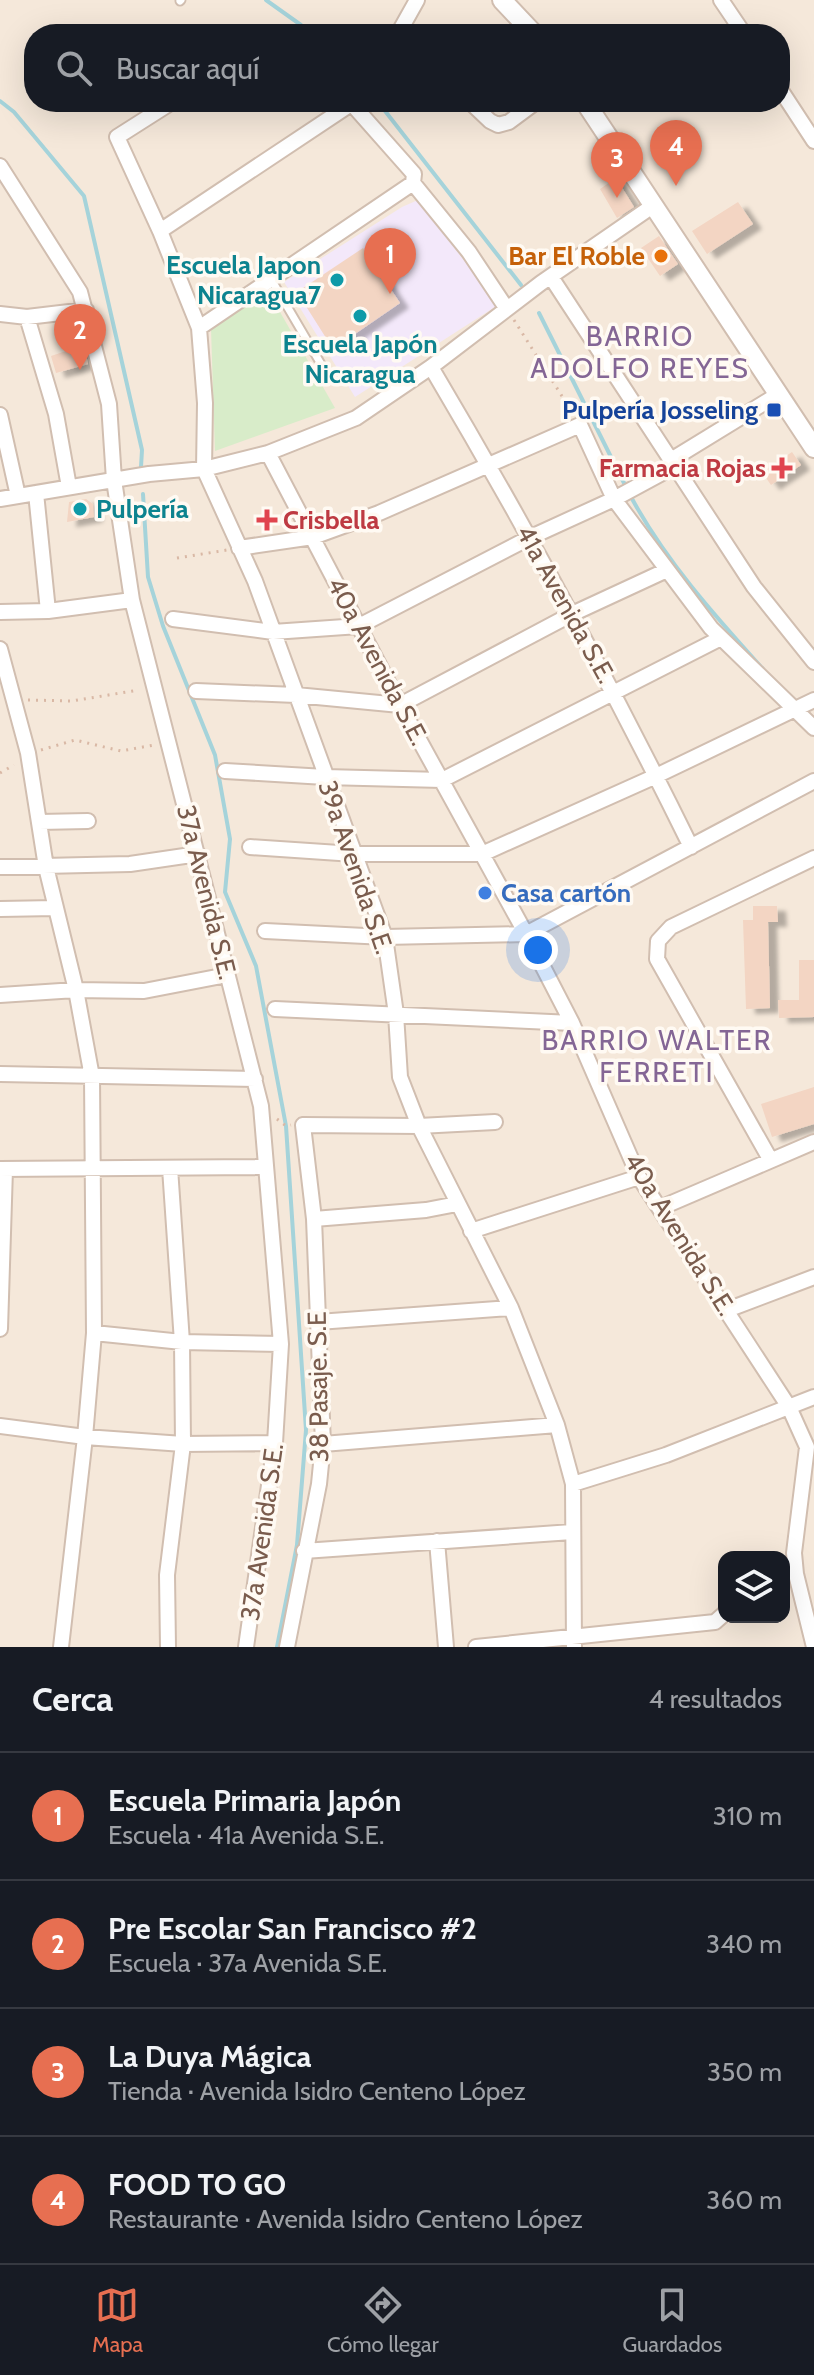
<!DOCTYPE html>
<html lang="es">
<meta charset="utf-8">
<style>
body{margin:0;font-family:Cabin,sans-serif;background:#20242c;color:#f1f3f6}
.controls{position:absolute;right:24px;bottom:24px;display:grid;overflow:hidden;border-radius:16px;box-shadow:0 8px 32px #0002}
.controls button{width:72px;height:72px;display:grid;place-items:center;padding:0;border:0;border-bottom:2px solid #363941;background:#171b24;color:#f1f3f6;font:40px sans-serif}
.you{position:absolute;left:538px;top:950px;width:28px;height:28px;margin:-20px;border:6px solid #fff;border-radius:50%;background:#1a73e8;box-shadow:0 0 0 12px #1a73e833}
.badge{display:grid;place-items:center;width:52px;height:52px;border-radius:50%;background:#e76f51;color:#fff;font-size:26px;font-weight:700}
.pin{position:absolute;translate:-50% -66px;filter:drop-shadow(0 2px 4px #0008)}
.pin::after{content:'';position:absolute;top:42px;width:28px;height:24px;background:inherit;clip-path:polygon(0 0,100% 0,50% 100%)}
.list{margin:0;padding:0;list-style:none}
h2{display:flex;justify-content:space-between;align-items:center;height:104px;margin:0;padding:0 32px;font-size:34px}
h2 small{font-size:26px;font-weight:400;color:#9ea1a6}
.list li{display:grid;grid-template-columns:52px 1fr auto;gap:24px;align-items:center;box-sizing:border-box;height:128px;padding:0 32px;border-top:2px solid #363941}
.list b{display:block;font-size:30px;white-space:nowrap}
.list p{margin:0;font-size:26px;white-space:nowrap;color:#9ea1a6}
.list em{font-size:26px;font-style:normal;color:#9ea1a6}
.icon{flex:none;width:44px;height:44px;fill:none;stroke:currentColor;stroke-width:2;stroke-linecap:round;stroke-linejoin:round}
.map{position:relative;flex:none;width:814px;height:1647px;overflow:hidden}
.search{position:absolute;background:#171b24;box-shadow:0 8px 32px #0002;left:24px;right:24px;top:24px;height:88px;display:flex;align-items:center;gap:20px;box-sizing:border-box;padding:0 28px;border-radius:32px;color:#9ea1a6;font-size:30px}
.sheet{height:616px;background:#171b24}
nav{display:flex;justify-content:space-around;align-items:center;box-sizing:border-box;height:112px;border-top:2px solid #363941;background:#171b24;font-size:22px;color:#9ea1a6}
nav a{display:grid;justify-items:center;gap:4px}
nav .on{color:#e76f51}
.map>svg:first-child{display:block}
.residential{fill:#f5e8da;fill-rule:evenodd}
.education{fill:#f3e8fa}
.green{fill:#d8ecc9}
.lines{fill:none;stroke-linecap:round;stroke-linejoin:round}
.stream{stroke:#a5d3da;stroke-width:4}
.building{fill:#f3d5c3;filter:url(#shadow)}
.service-casing{stroke:#d1beb0;stroke-width:11}
.minor-casing{stroke:#d1beb0;stroke-width:18}
.tertiary-casing{stroke:#d1beb0;stroke-width:22}
.path{stroke:#d9b8a5;stroke-width:3;stroke-dasharray:2 6;stroke-linecap:butt}
.service{stroke:#fff;stroke-width:7}
.minor{stroke:#fff;stroke-width:14}
.tertiary{stroke:#fff;stroke-width:18}
.food-dot{fill:#e8710a;stroke:#fffaf3;stroke-width:3}
.culture-dot{fill:#0f9aa8;stroke:#fffaf3;stroke-width:3}
.transit-dot{fill:#1a4fb4;stroke:#fffaf3;stroke-width:3}
.health-dot{fill:#e0444e;stroke:#fffaf3;stroke-width:3}
.shop-dot{fill:#3f7fe0;stroke:#fffaf3;stroke-width:3}
.labels{text-anchor:middle;stroke-width:7;stroke-linejoin:round;paint-order:stroke}
.food-label{font-size:26px;font-weight:bold;fill:#c56008;stroke:#fffaf3;text-anchor:end}
.culture-label{font-size:26px;font-weight:bold;fill:#0d838f;stroke:#fffaf3;text-anchor:end}
.transit-label{font-size:26px;font-weight:bold;fill:#164399;stroke:#fffaf3;text-anchor:end}
.health-label{font-size:26px;font-weight:bold;fill:#be3a42;stroke:#fffaf3;text-anchor:end}
.street-label{font-size:26px;fill:#7a5c4d;stroke:#fffaf3}
.shop-label{font-size:26px;font-weight:bold;fill:#366cbe;stroke:#fffaf3;text-anchor:start}
.neighbourhood-label{font-size:28px;letter-spacing:2px;fill:#846695;stroke:#fffaf3}
</style>
<div class="map">
<svg width="814" height="1647" viewBox="0 0 814 1647">
<defs>
<filter id="shadow"><feDropShadow dx="9" dy="5" stdDeviation="2" flood-color="#0004"/></filter>
</defs>
<rect width="100%" height="100%" fill="#fdf6ec"/>
<path class="residential" d="M0 0H814V1647H0ZM34 34H780V102H34ZM724 1557H784V1617H724Z"/>
<path class="education" d="M418 200 498 305 355 397 284 282 402 207Z"/>
<path class="green" d="M268 291 335 408 215 451 211 329Z"/>
<g class="lines">
<path class="stream" d="M266 0 301 25 308 34
M0 101 14 112 84 196 142 450 141 467
M378 102 521 285
M539 313 626 487
M143 494 148 577 163 626 215 755 230 839 225 892 256 966 286 1126 306 1430 297 1545 277 1647
M630 495C664 559 714 615 763 669"/>
</g>
<path class="building" d="M616 178 634 207 617 218 600 189Z
M738 202 753 224 707 254 692 231Z
M659 236 678 264 660 276 641 248Z
M363 248 400 303 333 349 297 292Z
M84 345 88 364 56 373 51 356Z
M792 452 801 465 771 485 762 472Z
M86 499 93 504 94 517 67 522 69 502Z
M753 906H777L778 922H768L770 1008 746 1009 743 920H753Z
M799 960H814V1017L779 1018 778 1000H799Z
M814 1087V1124L772 1137 761 1104Z"/>
<g class="lines">
<defs>
<path id="service" d="M180 1 181 0
M271 279 328 376"/>
<path id="minor" d="M721 0 744 34
M398 34 417 0
M780 89 814 141
M172 102 117 137 160 231 199 328 205 403 204 469 255 581 385 937 396 1014 400 1077 419 1126 511 1308 557 1425 573 1484 574 1647
M470 102 490 121 498 125 509 122 536 102
M352 104 414 174 413 183 469 252 507 309
M0 166 80 292 109 404 114 480 132 600 261 1106 281 1344 275 1443 246 1647
M160 231 354 102
M551 277 754 587 814 662
M0 314 27 317 86 310
M27 317 56 414 69 487
M199 328 413 183
M431 367C524 524 611 684 691 847
M0 415 18 496
M268 453 400 705 526 934 572 1023 639 1177 789 1407 807 1447 794 1553 796 1574 814 1647
M671 460 777 395
M36 493 48 611
M0 499 149 474 204 469 268 453 356 418 431 367 541 283 654 205
M239 548 313 537 379 513 580 425 614 499 711 628 814 728
M0 612 48 611 132 600
M173 619 273 632 359 626 531 537 614 499 675 466
M0 649 28 753 46 867 76 990 92 1077 94 1333 85 1437 61 1647
M196 691 296 695 400 705 572 614 667 570
M225 771 325 777 442 780 721 638
M39 822 88 821
M250 847 354 854H482L656 776 814 700
M0 867 130 864 198 854
M0 909 55 908
M265 931 385 937 526 934 814 781
M0 995 76 990 144 991 227 975
M275 1009 572 1023
M0 1074 255 1079
M770 1159 657 959 658 941 671 927 814 858
M0 1169 266 1167
M660 1208 814 1142
M314 1219 426 1210 457 1204
M471 1231 639 1177
M727 1310 814 1277
M318 1322 511 1308
M0 1329 5 1169
M94 1333 182 1342 281 1344
M0 1426 85 1437 183 1444 275 1443
M323 1444 557 1425
M573 1484 666 1455 814 1397
M437 1541 446 1647
M304 1551 572 1532
M168 1647 167 1575 183 1444 182 1342 170 1168
M287 1647 319 1484 323 1444 314 1219 303 1125 419 1126 495 1122
M476 1647 715 1622 724 1614"/>
<path id="tertiary" d="M502 0 534 34
M585 102 814 448"/>
</defs>
<use href="#service" class="service-casing"/>
<use href="#minor" class="minor-casing"/>
<use href="#tertiary" class="tertiary-casing"/>
<path class="path" d="M514 320 572 412
M177 558 227 550
M28 700 72 701 139 690
M41 750 75 740 121 751 154 745
M0 773 14 765
M277 1119 286 1126 291 1125"/>
<use href="#service" class="service"/>
<use href="#minor" class="minor"/>
<use href="#tertiary" class="tertiary"/>
</g>
<circle class="food-dot" cx="661" cy="256" r="8"/>
<g class="culture-dot">
<circle cx="337" cy="280" r="8"/>
<circle cx="360" cy="316" r="8"/>
<circle cx="80" cy="509" r="8"/>
</g>
<rect class="transit-dot" x="766" y="402" width="16" height="16" rx="4"/>
<g class="health-dot">
<path d="M778 456h8v8h8v8h-8v8h-8v-8h-8v-8h8z"/>
<path d="M263 508h8v8h8v8h-8v8h-8v-8h-8v-8h8z"/>
</g>
<circle class="shop-dot" cx="485" cy="893" r="8"/>
<g class="labels">
<g class="food-label">
<text x="645" y="265">Bar El Roble</text>
</g>
<g class="culture-label">
<text x="321" y="274">Escuela Japon<tspan x="321" dy="30">Nicaragua7</tspan></text>
<text x="360" y="353" text-anchor="middle">Escuela Japón<tspan x="360" dy="30">Nicaragua</tspan></text>
<text x="96" y="518" text-anchor="start">Pulpería</text>
</g>
<g class="transit-label">
<text x="758" y="419">Pulpería Josseling</text>
</g>
<g class="health-label">
<text x="766" y="477">Farmacia Rojas</text>
<text x="283" y="529" text-anchor="start">Crisbella</text>
</g>
<g class="street-label">
<text transform="translate(566 604) rotate(61)" y="9">41a Avenida S.E.</text>
<text transform="translate(378 661) rotate(62)" y="9">40a Avenida S.E.</text>
<text transform="translate(356 867) rotate(71)" y="9">39a Avenida S.E.</text>
<text transform="translate(207 892) rotate(76)" y="9">37a Avenida S.E.</text>
<text transform="translate(680 1234) rotate(58)" y="9">40a Avenida S.E.</text>
<text transform="translate(318 1387) rotate(-91)" y="9">38 Pasaje. S.E</text>
<text transform="translate(262 1532) rotate(-82)" y="9">37a Avenida S.E.</text>
</g>
<g class="shop-label">
<text x="501" y="902">Casa cartón</text>
</g>
<g class="neighbourhood-label">
<text x="640" y="346">BARRIO<tspan x="640" dy="32">ADOLFO REYES</tspan></text>
<text x="657" y="1050">BARRIO WALTER<tspan x="657" dy="32">FERRETI</tspan></text>
</g>
</g>
</svg>
<div class="controls">
<button><svg class="icon" aria-label="layers" viewBox="0 0 24 24"><path d="M12 4l9 5-9 5-9-5zM3 14l9 5 9-5"/></svg></button>
</div>
<div class="you"></div>
<div class="pin badge" style="left:390px;top:294px">1</div>
<div class="pin badge" style="left:80px;top:370px">2</div>
<div class="pin badge" style="left:617px;top:198px">3</div>
<div class="pin badge" style="left:676px;top:186px">4</div>
<div class="search"><svg class="icon" aria-label="search" viewBox="0 0 24 24"><circle cx="10" cy="10" r="6"/><path d="M15 15l6 6"/></svg>Buscar aquí</div>
</div>
<section class="sheet">
<h2>Cerca<small>4 resultados</small></h2>
<ul class="list">
<li><span class="badge">1</span><div><b>Escuela Primaria Japón</b><p>Escuela · 41a Avenida S.E.</p></div><em>310 m</em></li>
<li><span class="badge">2</span><div><b>Pre Escolar San Francisco #2</b><p>Escuela · 37a Avenida S.E.</p></div><em>340 m</em></li>
<li><span class="badge">3</span><div><b>La Duya Mágica</b><p>Tienda · Avenida Isidro Centeno López</p></div><em>350 m</em></li>
<li><span class="badge">4</span><div><b>FOOD TO GO</b><p>Restaurante · Avenida Isidro Centeno López</p></div><em>360 m</em></li>
</ul>
</section>
<nav>
<a class="on"><svg class="icon" aria-label="map" viewBox="0 0 24 24"><path d="M3 6l6-2 6 2 6-2v14l-6 2-6-2-6 2zM9 4v14M15 6v14"/></svg>Mapa</a>
<a><svg class="icon" aria-label="directions" viewBox="0 0 24 24"><path d="M12 3l9 9-9 9-9-9zM9 14v-3h6M13 9l2 2-2 2"/></svg>Cómo llegar</a>
<a><svg class="icon" aria-label="saved" viewBox="0 0 24 24"><path d="M7 4h10v16l-5-4-5 4z"/></svg>Guardados</a>
</nav>
